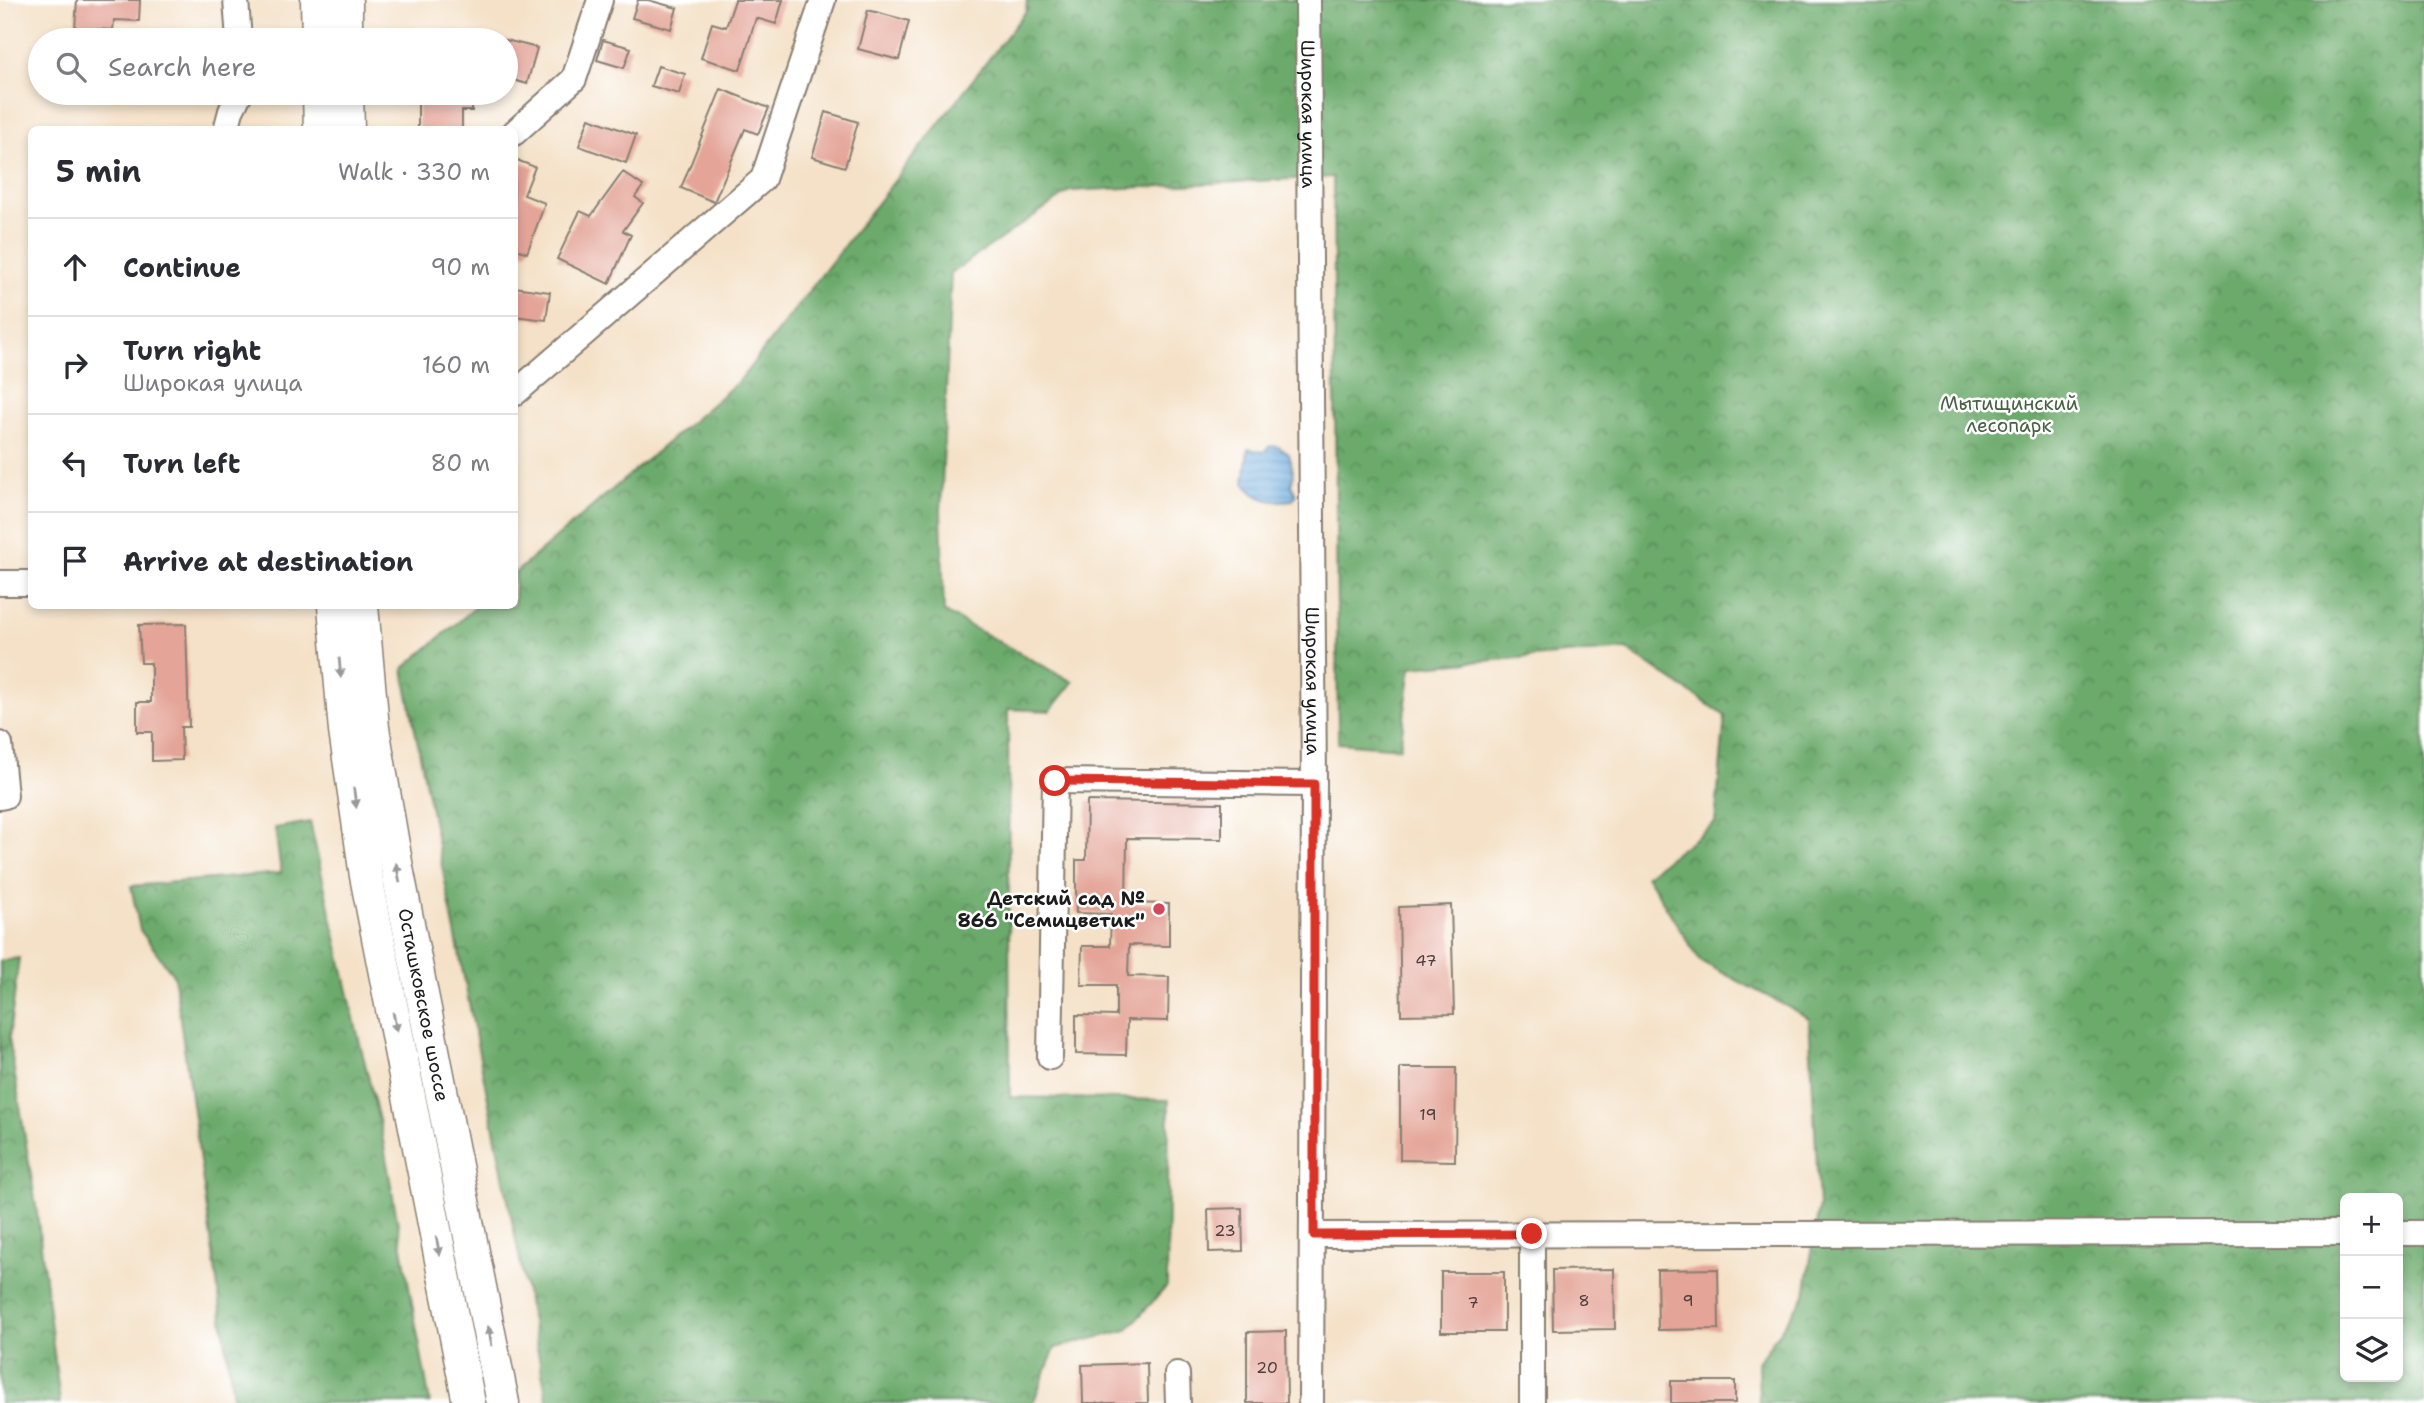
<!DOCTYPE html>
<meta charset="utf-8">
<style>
body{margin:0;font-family:"Shantell Sans",sans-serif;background:#f2f2f3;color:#2b2b33}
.controls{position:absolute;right:21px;bottom:21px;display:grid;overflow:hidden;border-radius:10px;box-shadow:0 4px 10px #0003}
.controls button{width:63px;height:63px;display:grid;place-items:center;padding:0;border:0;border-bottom:2px solid #e1e1e2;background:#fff;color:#2b2b33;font:35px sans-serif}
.stop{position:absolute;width:21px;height:21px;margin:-16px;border:5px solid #d93025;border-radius:50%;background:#fff}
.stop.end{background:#d93025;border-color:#fff;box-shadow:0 2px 7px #0008}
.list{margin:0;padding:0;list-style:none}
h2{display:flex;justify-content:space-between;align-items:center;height:91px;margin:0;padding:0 28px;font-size:30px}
h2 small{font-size:23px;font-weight:400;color:#7c7c81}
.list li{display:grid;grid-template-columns:46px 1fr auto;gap:21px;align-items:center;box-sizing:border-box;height:98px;padding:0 28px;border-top:2px solid #e1e1e2}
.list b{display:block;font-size:26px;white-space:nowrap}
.list p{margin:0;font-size:23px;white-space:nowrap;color:#7c7c81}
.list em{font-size:23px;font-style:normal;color:#7c7c81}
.icon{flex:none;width:38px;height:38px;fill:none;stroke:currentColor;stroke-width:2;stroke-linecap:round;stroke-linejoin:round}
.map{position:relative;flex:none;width:2424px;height:1403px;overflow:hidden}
.search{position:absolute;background:#fff;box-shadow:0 4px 10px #0003;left:28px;top:28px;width:490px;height:77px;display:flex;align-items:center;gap:18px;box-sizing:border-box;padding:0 24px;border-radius:38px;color:#7c7c81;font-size:26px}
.panel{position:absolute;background:#fff;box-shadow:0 4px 10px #0003;left:28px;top:126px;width:490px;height:483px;border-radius:10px}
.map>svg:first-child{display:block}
.forest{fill:url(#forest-crowns);stroke:#446344;stroke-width:2;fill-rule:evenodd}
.water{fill:url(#water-rules);stroke:#44647d;stroke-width:2}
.building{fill:#e4a497}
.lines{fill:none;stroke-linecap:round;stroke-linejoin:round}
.minor-casing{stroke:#887e72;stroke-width:28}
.major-casing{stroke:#887e72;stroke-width:35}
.minor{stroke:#fff;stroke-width:24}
.major{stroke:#fff;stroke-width:32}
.oneway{fill:#999}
.route{stroke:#d93025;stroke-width:9}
.poi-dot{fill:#d1495b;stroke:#fff;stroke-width:2.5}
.labels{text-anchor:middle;stroke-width:5;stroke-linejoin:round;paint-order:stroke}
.number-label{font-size:16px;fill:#4e3e3b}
.street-label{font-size:19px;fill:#1c1c1c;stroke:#fff}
.park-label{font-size:19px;fill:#466042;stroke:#fff}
.poi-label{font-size:19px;font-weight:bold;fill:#1c1c1c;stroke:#fff;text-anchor:end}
</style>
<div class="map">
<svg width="2424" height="1403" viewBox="0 0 2424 1403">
<defs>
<pattern id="forest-crowns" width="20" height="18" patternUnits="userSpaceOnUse" patternTransform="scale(1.75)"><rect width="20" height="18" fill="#6caa6c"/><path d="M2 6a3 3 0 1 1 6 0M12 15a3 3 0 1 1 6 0" fill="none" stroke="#588a58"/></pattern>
<pattern id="water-rules" width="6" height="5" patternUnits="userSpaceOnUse" patternTransform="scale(1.75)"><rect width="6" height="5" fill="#6babde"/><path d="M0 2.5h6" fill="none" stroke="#578ab3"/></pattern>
</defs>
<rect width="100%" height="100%" fill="#fff"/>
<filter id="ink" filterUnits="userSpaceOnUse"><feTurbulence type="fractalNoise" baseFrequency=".0143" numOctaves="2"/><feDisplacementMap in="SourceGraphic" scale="14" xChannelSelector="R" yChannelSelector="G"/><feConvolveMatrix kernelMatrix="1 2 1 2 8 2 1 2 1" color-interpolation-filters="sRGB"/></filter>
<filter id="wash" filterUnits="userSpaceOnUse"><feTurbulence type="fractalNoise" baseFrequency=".00686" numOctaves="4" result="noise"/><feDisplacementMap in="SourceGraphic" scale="28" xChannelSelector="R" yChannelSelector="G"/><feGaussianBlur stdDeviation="1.57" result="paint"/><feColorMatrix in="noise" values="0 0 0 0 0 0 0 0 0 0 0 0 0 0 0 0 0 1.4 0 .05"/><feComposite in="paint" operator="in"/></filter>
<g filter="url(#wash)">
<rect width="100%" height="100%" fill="#f4e1c7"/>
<path class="forest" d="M1027 0H2424V1403H1759L1758 1362 1805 1295 1819 1206 1809 1018 1700 961 1646 875 1715 823 1725 716 1626 649 1411 667 1400 748 1338 743 1333 177 1070 191 951 273 941 511 944 612 1073 682 1050 711 1008 709 1010 1097 1169 1100 1167 1286 1127 1330 1055 1348 1033 1403H548L403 669 477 606H514L515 573 740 380 1026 11ZM2345 1198H2398V1377H2345Z
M310 822 356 1027 380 1124 430 1403H234L174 976 140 930 131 886 281 873 275 828Z
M19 958 9 1038 37 1212 60 1403H0V961Z"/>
<path class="water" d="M1270 446 1279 447 1289 454 1294 475 1291 484 1296 495 1293 500C1272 503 1257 501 1244 483L1248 449 1264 452Z"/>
<g id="blocks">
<path class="building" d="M77 0H140L139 21 114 20 113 30 75 28Z
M638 0H648L677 8 671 29 632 18Z
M735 0H783L776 24 756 18 740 70 701 58 712 23 726 27Z
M868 10 909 21 899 60 858 49Z
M506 40 537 48 527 84 506 78Z
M603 40 631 48 624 68 597 60Z
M658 66 685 74 679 94 651 86Z
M721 89 769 108 758 134 745 129 714 202 681 188Z
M418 93H472V111H462V130H418Z
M826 112 858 122 845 167 812 157Z
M589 118 636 135 626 163 579 146Z
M514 159 535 167 524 195 545 203 527 253 514 248Z
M623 172 643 186 635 197 643 203 623 231 631 235 609 284 557 259 580 211 591 216Z
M514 287 550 292 546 320 514 316Z
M186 624 189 727H181L182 760 152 761V732H137V702H151V663H141L139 625Z
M1087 801 1222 803V839L1127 838 1126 903 1169 904V946L1129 945 1128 976 1169 977 1168 1021 1127 1020 1126 1055 1076 1054V1015L1116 1016V985H1081L1082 946H1110L1111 914 1076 913V860H1086Z
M1451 905 1454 1014 1401 1015 1399 907Z
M1400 1068H1456L1455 1161 1400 1160Z
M1242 1208 1243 1251 1209 1252 1208 1209Z
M1614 1269 1615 1329 1553 1330 1552 1270Z
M1718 1269 1719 1329 1658 1330 1657 1270Z
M1441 1272H1504V1332H1441Z
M1286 1331 1287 1403H1247V1332Z
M1147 1363 1148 1403H1083L1082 1365Z
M1671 1381H1735V1403H1671Z"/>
</g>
</g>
<g filter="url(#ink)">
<use href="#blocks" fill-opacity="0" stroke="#887e72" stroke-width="2"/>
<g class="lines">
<defs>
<g id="minor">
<path d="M236 0 239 40"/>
<path id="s1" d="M1308 0 1314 784 1311 1403"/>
<path d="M226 130 231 111 240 93"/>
<path d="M514 133 574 79 600 0"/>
<path d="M514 394 763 179 823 0"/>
<path d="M0 583H32"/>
<path d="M0 744 5 796 0 797"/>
<path d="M1050 1057 1055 781 1314 784"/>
<path d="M2398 1233H2424"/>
<path d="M1314 1235 2345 1233"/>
<path d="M1177 1374 1178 1403"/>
<path d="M1532 1403V1234"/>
</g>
<g id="major">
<path d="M317 0 318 40"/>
<path d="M346 0V40"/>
<path d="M319 93 320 130"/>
<path d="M347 93 348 130"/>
<path d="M334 606 345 731 366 876 469 1403"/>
<path id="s2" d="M362 606 373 728 397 868 503 1403"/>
</g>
</defs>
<use href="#minor" class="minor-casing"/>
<use href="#major" class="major-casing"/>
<use href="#minor" class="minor"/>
<use href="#major" class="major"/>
</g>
<defs><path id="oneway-solid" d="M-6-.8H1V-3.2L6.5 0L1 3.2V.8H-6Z" transform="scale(1.75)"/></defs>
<g class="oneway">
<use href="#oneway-solid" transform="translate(340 668) rotate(85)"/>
<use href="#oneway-solid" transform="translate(355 798) rotate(82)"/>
<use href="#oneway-solid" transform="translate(398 873) rotate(-101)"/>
<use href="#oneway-solid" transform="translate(395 1022) rotate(79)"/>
<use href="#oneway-solid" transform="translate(438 1246) rotate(79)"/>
<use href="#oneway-solid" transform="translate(490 1336) rotate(-101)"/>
</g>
</g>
<g class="lines" filter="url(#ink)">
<path class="route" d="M1055 781 1314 784V1235L1532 1234"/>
</g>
<circle class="poi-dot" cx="1159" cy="909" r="7"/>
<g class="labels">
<g class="number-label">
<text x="1426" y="966">47</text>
<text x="1428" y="1120">19</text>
<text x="1225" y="1236">23</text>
<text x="1584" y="1306">8</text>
<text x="1688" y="1306">9</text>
<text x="1473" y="1308">7</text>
<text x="1267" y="1373">20</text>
</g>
<g class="street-label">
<text dy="7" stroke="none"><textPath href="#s1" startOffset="114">Широкая улица</textPath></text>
<text dy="7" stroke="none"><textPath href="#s1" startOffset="681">Широкая улица</textPath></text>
<text dy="7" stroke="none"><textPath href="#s2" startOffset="404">Осташковское шоссе</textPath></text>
</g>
<g class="park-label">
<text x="2009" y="410">Мытищинский<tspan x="2009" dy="22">лесопарк</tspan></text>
</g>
<g class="poi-label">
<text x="1145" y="905">Детский сад №<tspan x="1145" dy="22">866 "Семицветик"</tspan></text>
</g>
</g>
</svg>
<div class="controls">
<button>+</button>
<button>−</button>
<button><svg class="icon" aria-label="layers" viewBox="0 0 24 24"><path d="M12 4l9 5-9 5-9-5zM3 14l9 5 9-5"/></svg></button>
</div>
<div class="stop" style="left:1055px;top:781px"></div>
<div class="stop end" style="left:1532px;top:1234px"></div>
<div class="search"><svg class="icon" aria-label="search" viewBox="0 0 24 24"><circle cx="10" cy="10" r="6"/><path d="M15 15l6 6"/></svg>Search here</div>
<section class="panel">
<h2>5 min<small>Walk · 330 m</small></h2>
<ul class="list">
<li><svg class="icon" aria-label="ahead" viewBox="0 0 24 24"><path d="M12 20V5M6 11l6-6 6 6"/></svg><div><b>Continue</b></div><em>90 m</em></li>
<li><svg class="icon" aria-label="right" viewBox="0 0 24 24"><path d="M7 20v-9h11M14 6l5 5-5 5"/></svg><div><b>Turn right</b><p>Широкая улица</p></div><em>160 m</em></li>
<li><svg class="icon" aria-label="left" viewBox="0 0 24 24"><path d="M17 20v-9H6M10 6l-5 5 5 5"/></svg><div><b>Turn left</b></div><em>80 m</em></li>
<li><svg class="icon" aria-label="arrive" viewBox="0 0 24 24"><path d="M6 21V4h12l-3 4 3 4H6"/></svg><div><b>Arrive at destination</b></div></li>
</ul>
</section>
</div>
